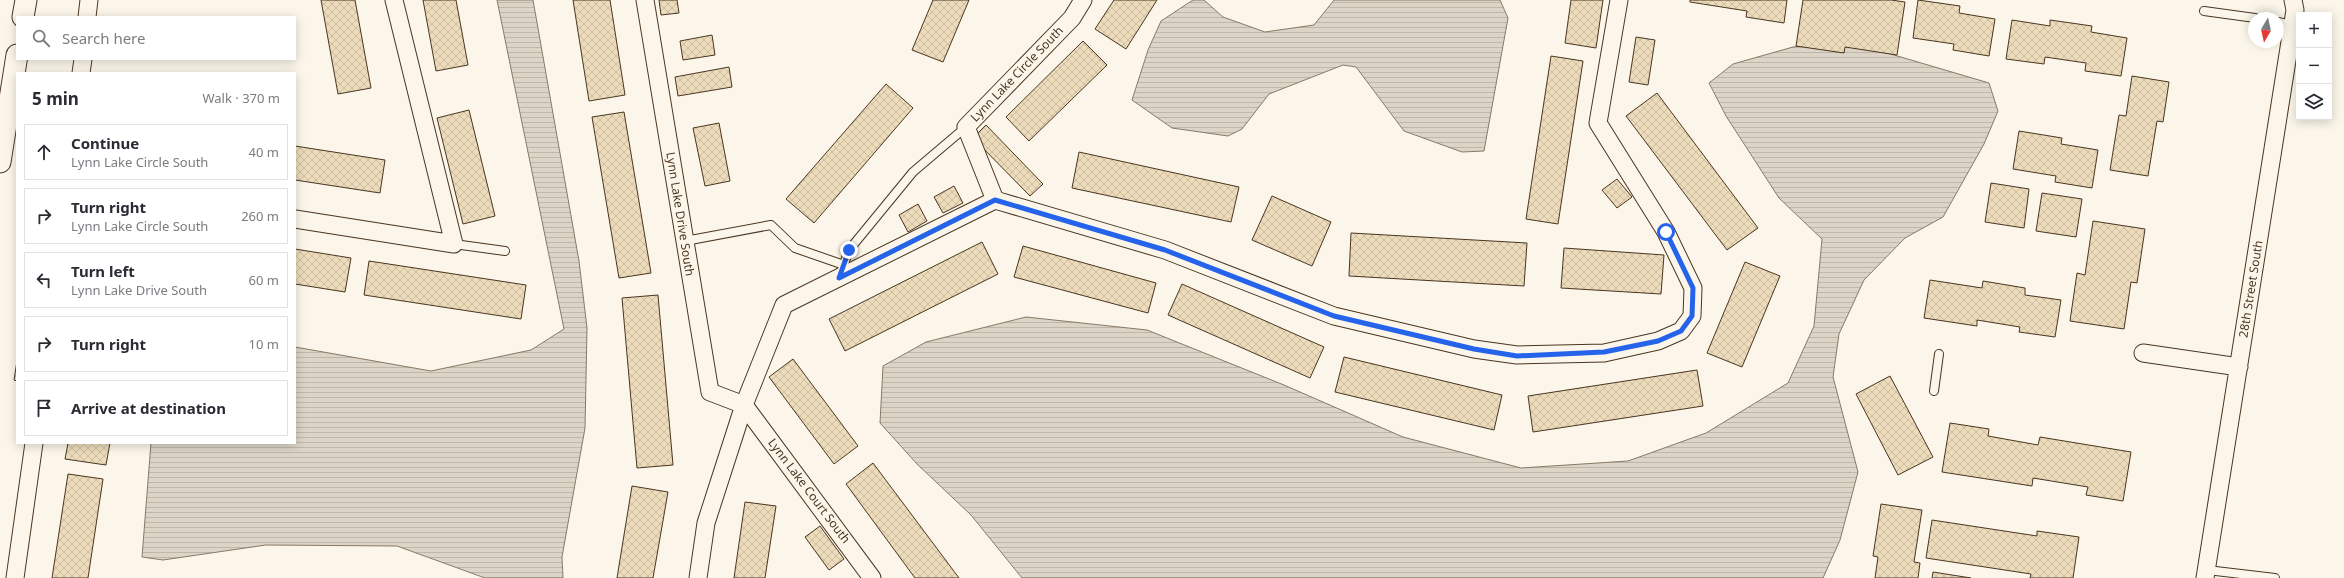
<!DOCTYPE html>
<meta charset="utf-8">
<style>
body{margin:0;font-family:"Noto Sans",sans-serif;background:#f2f2f3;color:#2b2b33}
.controls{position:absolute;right:12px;top:12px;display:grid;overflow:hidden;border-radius:0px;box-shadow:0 2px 10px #0003}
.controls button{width:36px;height:36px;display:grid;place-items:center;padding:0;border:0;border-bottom:1px solid #e1e1e2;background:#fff;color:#2b2b33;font:20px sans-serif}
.compass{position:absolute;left:2248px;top:12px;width:36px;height:36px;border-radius:50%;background:#fff;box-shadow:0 2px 10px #0003;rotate:189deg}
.stop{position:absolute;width:12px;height:12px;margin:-9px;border:3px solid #2563eb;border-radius:50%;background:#fff}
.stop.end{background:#2563eb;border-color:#fff;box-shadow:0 1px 4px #0008}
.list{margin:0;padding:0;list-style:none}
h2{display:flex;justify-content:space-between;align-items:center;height:52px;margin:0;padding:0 16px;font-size:17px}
h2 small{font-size:13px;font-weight:400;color:#7c7c81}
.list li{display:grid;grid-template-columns:26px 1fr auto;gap:12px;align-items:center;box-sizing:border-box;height:56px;margin:0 8px 8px;padding:0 8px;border:1px solid #e1e1e2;border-radius:0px}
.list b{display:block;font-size:15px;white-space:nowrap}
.list p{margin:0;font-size:13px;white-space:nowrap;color:#7c7c81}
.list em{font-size:13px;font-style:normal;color:#7c7c81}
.icon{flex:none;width:22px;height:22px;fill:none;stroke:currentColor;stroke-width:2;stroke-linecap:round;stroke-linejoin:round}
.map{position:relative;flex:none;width:2344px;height:578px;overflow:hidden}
.search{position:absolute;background:#fff;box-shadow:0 2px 10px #0003;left:16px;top:16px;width:280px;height:44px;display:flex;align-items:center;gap:10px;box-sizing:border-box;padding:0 14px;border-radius:0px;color:#7c7c81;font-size:15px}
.panel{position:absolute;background:#fff;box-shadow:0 2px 10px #0003;left:16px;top:72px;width:280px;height:372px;border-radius:0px}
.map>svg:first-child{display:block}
.water{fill:url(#water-rules);stroke:#887966}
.building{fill:url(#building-cross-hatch);stroke:#4a3520}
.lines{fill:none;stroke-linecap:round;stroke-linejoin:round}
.service-casing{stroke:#4a3520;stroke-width:10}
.minor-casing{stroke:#4a3520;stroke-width:19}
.tertiary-casing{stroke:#4a3520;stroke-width:23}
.service{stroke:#fbf6e9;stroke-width:8}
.minor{stroke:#fbf6e9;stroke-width:17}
.tertiary{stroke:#fbf6e9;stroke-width:21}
.route{stroke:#2563eb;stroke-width:5}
.labels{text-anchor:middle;stroke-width:3;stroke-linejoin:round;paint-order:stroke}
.street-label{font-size:12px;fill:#4a3520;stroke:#fbf6e9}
</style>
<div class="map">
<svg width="2344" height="578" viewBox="0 0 2344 578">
<defs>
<pattern id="water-rules" width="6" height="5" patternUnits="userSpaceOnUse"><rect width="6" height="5" fill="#dcd4c6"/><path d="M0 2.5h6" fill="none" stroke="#beb7aa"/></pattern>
<pattern id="building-cross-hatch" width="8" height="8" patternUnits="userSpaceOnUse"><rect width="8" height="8" fill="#ecdcbc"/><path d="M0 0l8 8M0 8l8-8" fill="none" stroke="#ccbda1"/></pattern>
</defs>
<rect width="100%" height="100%" fill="#fbf6e9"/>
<path class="water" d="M497 0H533L579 261 587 328 585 428 562 557 563 578H485L397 546 266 545 163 560 142 557 151 443H295V347L431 371 531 350 564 329Z
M1193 0H1204L1223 17 1265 32 1314 25 1334 0H1500L1508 18 1484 151 1462 152 1404 131 1356 67 1343 65 1269 94 1242 129 1228 136 1172 128 1132 100 1148 50 1161 21Z
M1850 42 1989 83 1998 111 1984 144 1943 217 1905 238 1864 280 1839 334 1833 377 1858 472 1840 540 1823 578H1022L971 515 917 464 880 423 883 366 926 342 1026 317 1147 330 1284 385 1403 437 1521 468 1628 461 1706 433 1788 383 1814 326 1822 239 1779 198 1726 116 1709 83 1733 64 1793 47Z"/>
<path class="building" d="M321 0H355L371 88 338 94Z
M423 0H456L468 65 436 71Z
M573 0H610L625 95 589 101Z
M659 0H677L679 13 661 15Z
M933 0H969L943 62 912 50Z
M1114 0H1157L1126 49 1095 29Z
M1571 0H1603L1596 48 1565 43Z
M1690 0H1787L1784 23 1746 17 1747 11 1690 2Z
M1803 0H1891L1905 2 1897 55 1845 47 1844 53 1796 46Z
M1918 0 1960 6 1959 13 1995 19 1989 56 1953 50 1954 44 1913 38Z
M2012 20 2050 26V20L2092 26 2091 32 2127 38 2121 76 2085 71 2086 63 2045 57 2044 64 2006 59Z
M712 35 715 55 683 60 680 41Z
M1636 37 1655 40 1648 85 1629 82Z
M1083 41 1107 65 1029 141 1006 117Z
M1551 56 1583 61 1558 224 1526 219Z
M729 67 732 87 678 96 675 77Z
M2132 76 2169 82 2163 122 2157 121 2148 176 2110 170 2119 115 2126 116Z
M886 84 913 108 814 223 786 199Z
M1657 93 1758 228 1727 250 1626 116Z
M469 110 495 216 463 224 437 118Z
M624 112 651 273 619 278 592 117Z
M719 123 730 181 705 186 693 128Z
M986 125 1043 184 1030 196 973 138Z
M2019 131 2062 138 2061 144 2098 150 2092 188 2055 182 2056 176 2013 169Z
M295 146 385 160 380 193 295 180Z
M1079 152 1239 187 1231 222 1072 188Z
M1617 179 1632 197 1617 208 1602 190Z
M1991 183 2029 189 2024 228 1985 222Z
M954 186 963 203 943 213 934 197Z
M2042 193 2082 199 2076 237 2036 231Z
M1272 196 1331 222 1312 266 1252 240Z
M918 204 927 221 908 232 899 215Z
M2093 221 2145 229 2137 283 2131 282 2124 329 2070 321 2077 273 2085 275Z
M1351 233 1527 243 1524 286 1349 276Z
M982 242 998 274 845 351 829 319Z
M1023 246 1156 283 1148 313 1014 277Z
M1564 248 1664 255 1661 294 1561 288Z
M295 249 351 258 345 292 295 284Z
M369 261 526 285 521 319 364 295Z
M1745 262 1780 276 1742 367 1707 353Z
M1930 280 1982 288 1983 281 2025 288V295L2061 300 2055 337 2019 332 2020 327 1977 320V326L1924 318Z
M1182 284 1324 347 1310 378 1168 315Z
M658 295 673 465 637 468 622 298Z
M1344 357 1502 395 1494 430 1335 392Z
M793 359 858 446 834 464 769 377Z
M17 361V381L14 380Z
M1697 370 1703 406 1533 432 1528 396Z
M1890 376 1933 457 1898 475 1856 394Z
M1950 423 1989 429 1988 436 2038 445 2040 437 2131 452 2123 501 2086 495 2088 487 2033 478 2032 486 1942 472Z
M68 443H110L106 465 65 459Z
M873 463 959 578H915L846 484Z
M68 474 103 479 88 578H52Z
M632 486 668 492 653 578H617Z
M745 502 776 506 765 578H734Z
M1881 504 1922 510 1914 562 1920 563 1918 578H1875L1878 557 1873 556Z
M1932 520 2037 536V531L2079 537 2073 578H2030L2031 574 1926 558Z
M820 526 844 559 829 570 805 537Z
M1933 572 1971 578H1932Z"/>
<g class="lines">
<defs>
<path id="service" d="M2204 11 2255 18
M2278 22 2292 25
M685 241 771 225 795 248 844 265
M454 244 505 251
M840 275 849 250 913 172 966 127
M1934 391 1939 354
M2207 570 2275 578"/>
<path id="minor" d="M645 0 710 392 744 405 706 523 698 578
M1083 0 1072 18 966 127 995 200 1165 250 1334 316 1474 349 1517 355 1604 353 1658 341 1681 331 1692 316 1693 288 1666 232 1598 123 1619 0
M87 17 89 0
M81 73 83 59
M295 219 454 244 394 0
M2143 353 2239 367
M15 578 34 443
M872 578 744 405 784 305 995 200
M2205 578 2295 10 2293 0"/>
<path id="tertiary" d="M23 17 26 0
M0 162 17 55"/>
</defs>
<use href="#service" class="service-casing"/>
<use href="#minor" class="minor-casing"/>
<use href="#tertiary" class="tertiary-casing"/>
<use href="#service" class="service"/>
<use href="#minor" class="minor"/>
<use href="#tertiary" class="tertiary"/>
</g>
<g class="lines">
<path class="route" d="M849 250 839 278 995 200 1165 250 1334 316 1474 349 1517 356 1604 352 1658 341 1681 331 1692 316 1693 288 1666 232"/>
</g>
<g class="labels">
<g class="street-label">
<text transform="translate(1017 74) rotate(-46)" y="4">Lynn Lake Circle South</text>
<text transform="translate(680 214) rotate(81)" y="4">Lynn Lake Drive South</text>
<text transform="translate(2251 289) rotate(-81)" y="4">28th Street South</text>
<text transform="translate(809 491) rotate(53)" y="4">Lynn Lake Court South</text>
</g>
</g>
</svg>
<div class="controls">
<button>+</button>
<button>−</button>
<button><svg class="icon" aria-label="layers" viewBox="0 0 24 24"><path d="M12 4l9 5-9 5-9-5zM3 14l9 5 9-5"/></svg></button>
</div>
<svg class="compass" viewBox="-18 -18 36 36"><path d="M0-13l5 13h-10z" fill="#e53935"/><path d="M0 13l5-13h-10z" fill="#7c7c81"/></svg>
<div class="stop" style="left:1666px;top:232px"></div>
<div class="stop end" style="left:849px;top:250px"></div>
<div class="search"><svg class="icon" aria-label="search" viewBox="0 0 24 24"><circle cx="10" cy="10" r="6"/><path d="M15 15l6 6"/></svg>Search here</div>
<section class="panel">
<h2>5 min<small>Walk · 370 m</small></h2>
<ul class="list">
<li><svg class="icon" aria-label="ahead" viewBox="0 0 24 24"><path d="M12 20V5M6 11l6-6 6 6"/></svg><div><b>Continue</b><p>Lynn Lake Circle South</p></div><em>40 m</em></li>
<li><svg class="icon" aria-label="right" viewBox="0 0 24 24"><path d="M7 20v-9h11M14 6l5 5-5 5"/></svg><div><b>Turn right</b><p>Lynn Lake Circle South</p></div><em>260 m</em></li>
<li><svg class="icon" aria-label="left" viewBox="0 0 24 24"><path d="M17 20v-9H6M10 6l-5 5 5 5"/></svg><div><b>Turn left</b><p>Lynn Lake Drive South</p></div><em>60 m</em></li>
<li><svg class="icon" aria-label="right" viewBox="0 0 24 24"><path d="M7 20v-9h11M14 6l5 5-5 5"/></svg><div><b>Turn right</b></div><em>10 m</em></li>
<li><svg class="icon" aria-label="arrive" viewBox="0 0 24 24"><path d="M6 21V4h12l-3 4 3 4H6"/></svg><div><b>Arrive at destination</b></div></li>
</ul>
</section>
</div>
